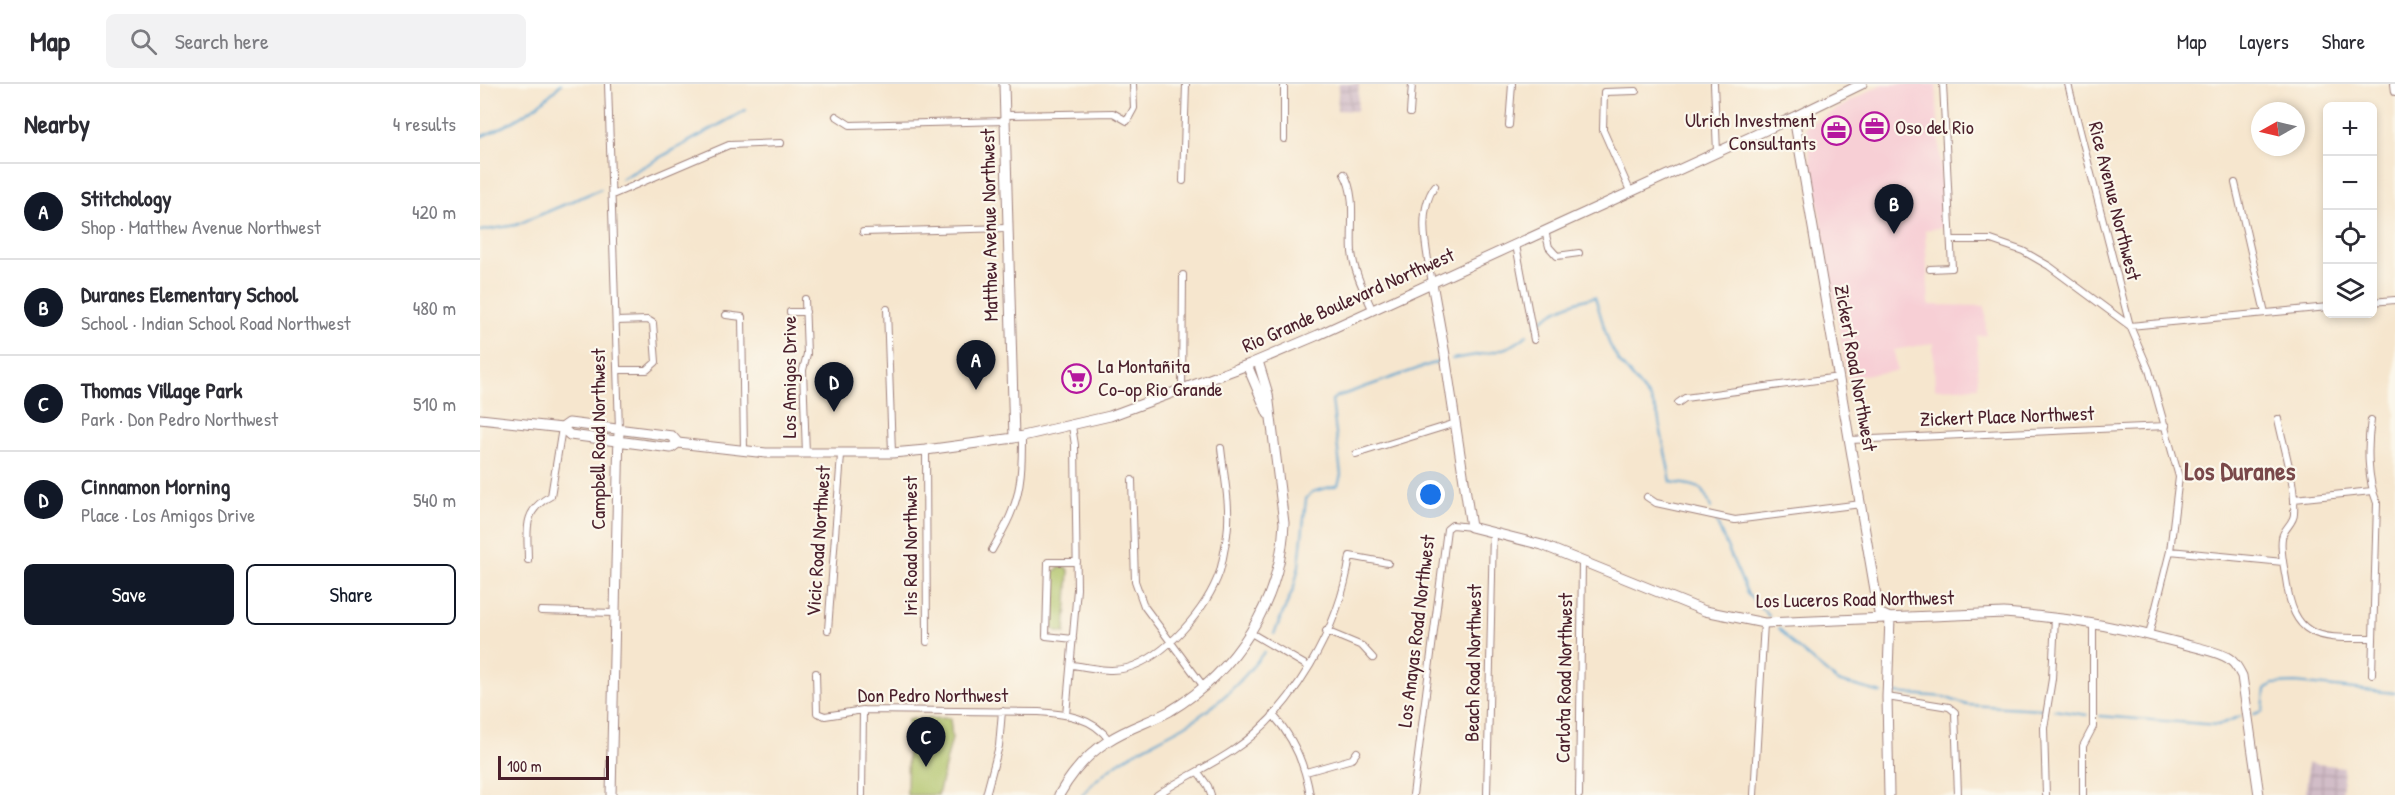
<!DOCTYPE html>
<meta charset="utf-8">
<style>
body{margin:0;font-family:"Patrick Hand",sans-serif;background:#f2f2f3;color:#2b2b33}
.controls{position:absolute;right:18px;top:18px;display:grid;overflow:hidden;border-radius:9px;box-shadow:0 3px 9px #0003}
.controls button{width:54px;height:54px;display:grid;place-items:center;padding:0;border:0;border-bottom:2px solid #e1e1e2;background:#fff;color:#2b2b33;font:30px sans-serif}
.compass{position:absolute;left:1771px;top:18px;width:54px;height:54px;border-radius:50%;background:#fff;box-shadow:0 3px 9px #0003;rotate:262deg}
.scale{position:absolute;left:18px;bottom:15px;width:111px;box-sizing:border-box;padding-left:6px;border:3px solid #4a1f2b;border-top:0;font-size:16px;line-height:21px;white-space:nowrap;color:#4a1f2b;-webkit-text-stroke:4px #fbf7ec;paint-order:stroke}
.you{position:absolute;left:951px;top:411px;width:21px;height:21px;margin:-15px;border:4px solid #fff;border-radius:50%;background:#1a73e8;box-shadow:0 0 0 9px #1a73e833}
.badge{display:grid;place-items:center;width:39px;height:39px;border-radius:50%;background:#111827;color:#fff;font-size:20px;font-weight:700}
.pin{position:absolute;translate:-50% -50px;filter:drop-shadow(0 2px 3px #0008)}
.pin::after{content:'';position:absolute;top:32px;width:21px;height:18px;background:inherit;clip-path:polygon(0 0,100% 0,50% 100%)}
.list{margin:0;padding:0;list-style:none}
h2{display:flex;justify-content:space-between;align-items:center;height:78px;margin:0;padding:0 24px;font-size:26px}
h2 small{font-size:20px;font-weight:400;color:#7c7c81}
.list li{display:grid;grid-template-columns:39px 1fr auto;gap:18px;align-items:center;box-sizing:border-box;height:96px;padding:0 24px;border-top:2px solid #e1e1e2}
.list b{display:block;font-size:22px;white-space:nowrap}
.list p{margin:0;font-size:20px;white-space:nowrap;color:#7c7c81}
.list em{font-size:20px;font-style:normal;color:#7c7c81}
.actions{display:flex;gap:12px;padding:18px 24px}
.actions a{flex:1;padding:14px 0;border:2px solid #111827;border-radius:9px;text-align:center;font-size:21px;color:#111827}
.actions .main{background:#111827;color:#fff}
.icon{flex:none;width:33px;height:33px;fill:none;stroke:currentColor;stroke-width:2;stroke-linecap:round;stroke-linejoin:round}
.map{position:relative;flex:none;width:1915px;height:711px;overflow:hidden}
header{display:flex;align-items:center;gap:36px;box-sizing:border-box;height:84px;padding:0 30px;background:#fff;border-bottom:2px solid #e1e1e2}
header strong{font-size:28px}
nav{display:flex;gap:33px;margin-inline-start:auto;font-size:21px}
.search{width:420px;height:54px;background:#f2f2f3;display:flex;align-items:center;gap:15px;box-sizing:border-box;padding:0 21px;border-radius:9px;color:#7c7c81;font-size:22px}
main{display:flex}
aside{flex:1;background:#fff}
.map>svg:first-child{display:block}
.built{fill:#f7cfd5}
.industrial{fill:url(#industrial-grid)}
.park{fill:#adc165;stroke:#7c7048;stroke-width:1.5}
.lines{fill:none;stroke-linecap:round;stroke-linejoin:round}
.stream{stroke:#57a1cf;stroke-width:2}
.street-casing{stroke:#a0827c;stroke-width:8}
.secondary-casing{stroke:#a0827c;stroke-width:11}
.street{stroke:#fff;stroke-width:6}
.secondary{stroke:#fff;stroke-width:9}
.labels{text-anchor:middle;stroke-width:4.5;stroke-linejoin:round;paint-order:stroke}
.poi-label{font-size:20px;fill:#4a1f2b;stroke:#fbf7ec;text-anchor:start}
.street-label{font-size:20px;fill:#4a1f2b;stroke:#fbf7ec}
.district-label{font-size:26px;font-weight:bold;fill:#79484a;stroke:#fbf7ec}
</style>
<header>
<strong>Map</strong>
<div class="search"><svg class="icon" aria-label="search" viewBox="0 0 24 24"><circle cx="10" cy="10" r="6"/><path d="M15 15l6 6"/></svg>Search here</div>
<nav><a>Map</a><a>Layers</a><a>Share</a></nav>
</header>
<main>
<aside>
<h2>Nearby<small>4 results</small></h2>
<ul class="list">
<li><span class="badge">A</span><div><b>Stitchology</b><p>Shop · Matthew Avenue Northwest</p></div><em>420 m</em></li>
<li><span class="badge">B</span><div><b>Duranes Elementary School</b><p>School · Indian School Road Northwest</p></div><em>480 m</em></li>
<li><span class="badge">C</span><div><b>Thomas Village Park</b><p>Park · Don Pedro Northwest</p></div><em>510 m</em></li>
<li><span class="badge">D</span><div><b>Cinnamon Morning</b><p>Place · Los Amigos Drive</p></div><em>540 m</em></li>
</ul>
<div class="actions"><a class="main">Save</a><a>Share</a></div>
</aside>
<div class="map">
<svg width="1915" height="711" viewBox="0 0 1915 711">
<defs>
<pattern id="industrial-grid" width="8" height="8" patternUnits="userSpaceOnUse" patternTransform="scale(1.5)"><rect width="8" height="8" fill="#d2bdc8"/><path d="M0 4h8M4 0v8" fill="none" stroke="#b6a2ac"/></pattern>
</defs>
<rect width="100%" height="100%" fill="#fbf7ec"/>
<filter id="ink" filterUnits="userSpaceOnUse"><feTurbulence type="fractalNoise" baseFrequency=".0167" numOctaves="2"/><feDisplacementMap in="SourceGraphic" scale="12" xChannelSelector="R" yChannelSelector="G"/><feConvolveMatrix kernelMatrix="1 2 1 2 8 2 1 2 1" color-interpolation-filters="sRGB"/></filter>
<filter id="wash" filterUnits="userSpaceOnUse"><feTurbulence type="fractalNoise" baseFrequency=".008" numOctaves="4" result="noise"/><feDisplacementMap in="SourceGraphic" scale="24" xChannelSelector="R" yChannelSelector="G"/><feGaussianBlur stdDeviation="1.35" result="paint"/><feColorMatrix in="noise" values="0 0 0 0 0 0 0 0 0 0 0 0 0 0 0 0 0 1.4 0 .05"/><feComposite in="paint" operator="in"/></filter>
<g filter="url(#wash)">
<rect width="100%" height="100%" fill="#f6e6ce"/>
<path class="built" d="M1402 0H1456L1464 143 1445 146 1449 221 1505 222 1506 251 1497 252 1498 303 1455 305 1453 259 1414 266 1417 287 1367 293 1325 43Z"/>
<path class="industrial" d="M859 0H879L877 27 857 26Z
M1828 679 1864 683 1862 711H1826Z"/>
<path class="park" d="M579 483H585L589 486 585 549 577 548 572 543 573 489Z
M470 634 472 654 458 711H427L428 635Z"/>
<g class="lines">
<path class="stream" d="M0 53C30 41 59 23 81 0
M141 95 266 26
M0 147 36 141 121 105
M1055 242C1073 226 1091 218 1115 213L1129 259 1138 276 1171 316 1178 332 1191 398C1217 403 1222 398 1231 424
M972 275C998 270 1027 270 1047 251
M1236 437 1268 511 1289 532
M1299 544 1314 561 1357 597 1402 609
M794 550 814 503 819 482 826 415 832 408 858 401 861 391 852 316 856 313 960 277
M1414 609 1464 613 1487 621 1563 625
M1574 626 1607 631
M1774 630 1783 627 1785 605 1793 600 1815 599 1915 609
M1619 632 1738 641 1761 632
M602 711C634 674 663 665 704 642 736 623 762 598 784 568"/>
</g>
</g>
<g filter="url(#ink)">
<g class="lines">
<defs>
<path id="street" d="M128 0 139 345
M1234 0 1237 68
M1588 0 1650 242 1848 223
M1914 0 1915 8
M930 29 932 0
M525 31 633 29 647 37 654 24 653 0
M356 32 370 41 525 37
M1029 41 1032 0
M804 55V0
M864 90C877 112 870 142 872 168 874 188 884 207 892 225
M703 97 706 0
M1755 99 1785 229
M1150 107 1123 46 1124 8 1156 7
M132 111 249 61 301 59
M1065 147 1069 163 1077 172 1099 169
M383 148 527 144
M1471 156H1511L1543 167 1569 182 1650 242 1669 286 1699 393 1690 467 1669 551
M1036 161 1054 256
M1450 185 1472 184 1463 0
M952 199C947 168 936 128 955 102
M325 215 327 270 323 286 326 370
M1892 218 1915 216
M407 225 412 369
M310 228H326
M246 231 262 233 264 367
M136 237 168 236 173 239 176 278 167 286H137
M702 306 703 191
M1198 319 1205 314 1359 293
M1798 335C1804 365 1816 399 1814 430 1814 439 1803 445 1802 454 1800 466 1804 483 1806 495 1814 557 1839 554 1893 554
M1891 336C1887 361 1887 395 1897 419L1892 590
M1370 356 1686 342
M446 366 447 558
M876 370 976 339
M652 396 655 497 664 522 724 603
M1167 413 1176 419 1255 436 1381 420
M1814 415 1892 407
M512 466C519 453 527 441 532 427 542 404 542 377 542 352
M1690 467 1803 478
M48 476C48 448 41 427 71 412L82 344
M61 527 135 529
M348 546 361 371
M846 547 882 562 893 574
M771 549 829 583
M593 555 566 552 568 478H597
M592 581C609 583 629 589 647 584 686 573 727 525 740 487 743 476 745 463 747 451 751 423 744 392 741 364
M336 589 337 629 345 632 383 626 559 628C585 630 613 633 629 656
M1407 613 1469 623 1475 628 1478 711
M586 631 597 505 595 361 592 342
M793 631C814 654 825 681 830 711
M718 688 728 702 731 711
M826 688 872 675 877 668
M382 711 383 626
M506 711 519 662 522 627
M677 711C701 695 728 683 752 667 813 627 860 543 870 472L908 479
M933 711 967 445 972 441 991 443
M1007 711 1013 448
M1099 711 1102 477
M1274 711 1284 539
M1566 711 1564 644 1572 595 1575 533
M1603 711V662L1613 643V540"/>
<path id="secondary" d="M524 0 534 354
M1314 33 1399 529 1410 534 1407 613 1409 711
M952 199 965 271 991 443 1062 461 1225 527 1284 539 1524 529C1583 533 1642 543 1700 559 1714 563 1731 566 1744 572 1753 575 1758 584 1762 592L1779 711
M767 281 788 330
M0 335 82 344 90 351 191 364 198 359 286 369H412L446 366 534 354 630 332 770 280 838 251 1314 33 1382 0
M82 344 89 339 192 352 198 359
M131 711 139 345
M579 711C591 690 608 670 628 657 647 644 670 638 690 627 757 587 801 517 804 439L788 310 778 277"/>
</defs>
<use href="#street" class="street-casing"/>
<use href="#secondary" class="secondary-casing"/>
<use href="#street" class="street"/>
<use href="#secondary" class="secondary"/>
</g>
</g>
<defs>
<symbol id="office-ring" viewBox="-11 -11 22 22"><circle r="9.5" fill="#fbf7ec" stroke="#b5179e" stroke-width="1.5"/><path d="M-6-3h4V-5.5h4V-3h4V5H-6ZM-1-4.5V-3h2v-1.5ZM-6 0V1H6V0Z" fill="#b5179e"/></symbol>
<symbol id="supermarket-ring" viewBox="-11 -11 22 22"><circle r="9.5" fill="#fbf7ec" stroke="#b5179e" stroke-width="1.5"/><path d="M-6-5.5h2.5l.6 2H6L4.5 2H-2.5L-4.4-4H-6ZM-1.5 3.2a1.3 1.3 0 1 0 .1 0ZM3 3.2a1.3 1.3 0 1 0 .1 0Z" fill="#b5179e"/></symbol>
</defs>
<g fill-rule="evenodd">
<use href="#office-ring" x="1378" y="26" width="33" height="33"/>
<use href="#office-ring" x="1340" y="30" width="33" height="33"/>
<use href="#supermarket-ring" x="580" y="278" width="33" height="33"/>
</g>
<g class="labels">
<g class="poi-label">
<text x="1336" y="43" text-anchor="end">Ulrich Investment<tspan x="1336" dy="23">Consultants</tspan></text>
<text x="1415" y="50">Oso del Rio</text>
<text x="618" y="289">La Montañita<tspan x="618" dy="23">Co-op Rio Grande</tspan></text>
</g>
<g class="street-label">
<text transform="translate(1635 117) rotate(76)" y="7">Rice Avenue Northwest</text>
<text transform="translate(509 141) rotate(-91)" y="7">Matthew Avenue Northwest</text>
<text transform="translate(868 216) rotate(-24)" y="7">Rio Grande Boulevard Northwest</text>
<text transform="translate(1376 284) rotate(80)" y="7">Zickert Road Northwest</text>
<text transform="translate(309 293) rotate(-90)" y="7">Los Amigos Drive</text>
<text transform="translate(1527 332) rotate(-2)" y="7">Zickert Place Northwest</text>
<text transform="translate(118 355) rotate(-90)" y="7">Campbell Road Northwest</text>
<text transform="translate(338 457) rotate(-86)" y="7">Vicic Road Northwest</text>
<text transform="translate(430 462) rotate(-90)" y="7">Iris Road Northwest</text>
<text transform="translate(1375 515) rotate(-1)" y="7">Los Luceros Road Northwest</text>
<text transform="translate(936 547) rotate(-83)" y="7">Los Anayas Road Northwest</text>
<text transform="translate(993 579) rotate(-89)" y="7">Beach Road Northwest</text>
<text transform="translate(1084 594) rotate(-89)" y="7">Carlota Road Northwest</text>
<text x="453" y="618">Don Pedro Northwest</text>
</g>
<g class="district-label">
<text x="1760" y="396">Los Duranes</text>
</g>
</g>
</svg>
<div class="controls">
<button>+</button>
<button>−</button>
<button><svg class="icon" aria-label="locate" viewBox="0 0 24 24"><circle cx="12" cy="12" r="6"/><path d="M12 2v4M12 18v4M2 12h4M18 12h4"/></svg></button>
<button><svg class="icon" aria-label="layers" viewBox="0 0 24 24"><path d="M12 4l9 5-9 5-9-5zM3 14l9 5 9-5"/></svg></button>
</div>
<svg class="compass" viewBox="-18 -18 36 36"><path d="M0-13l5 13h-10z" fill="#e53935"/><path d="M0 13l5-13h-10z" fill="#7c7c81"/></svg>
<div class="scale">100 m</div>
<div class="you"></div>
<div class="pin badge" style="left:496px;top:306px">A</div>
<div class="pin badge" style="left:1414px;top:150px">B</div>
<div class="pin badge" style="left:446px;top:683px">C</div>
<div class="pin badge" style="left:354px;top:328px">D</div>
</div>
</main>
